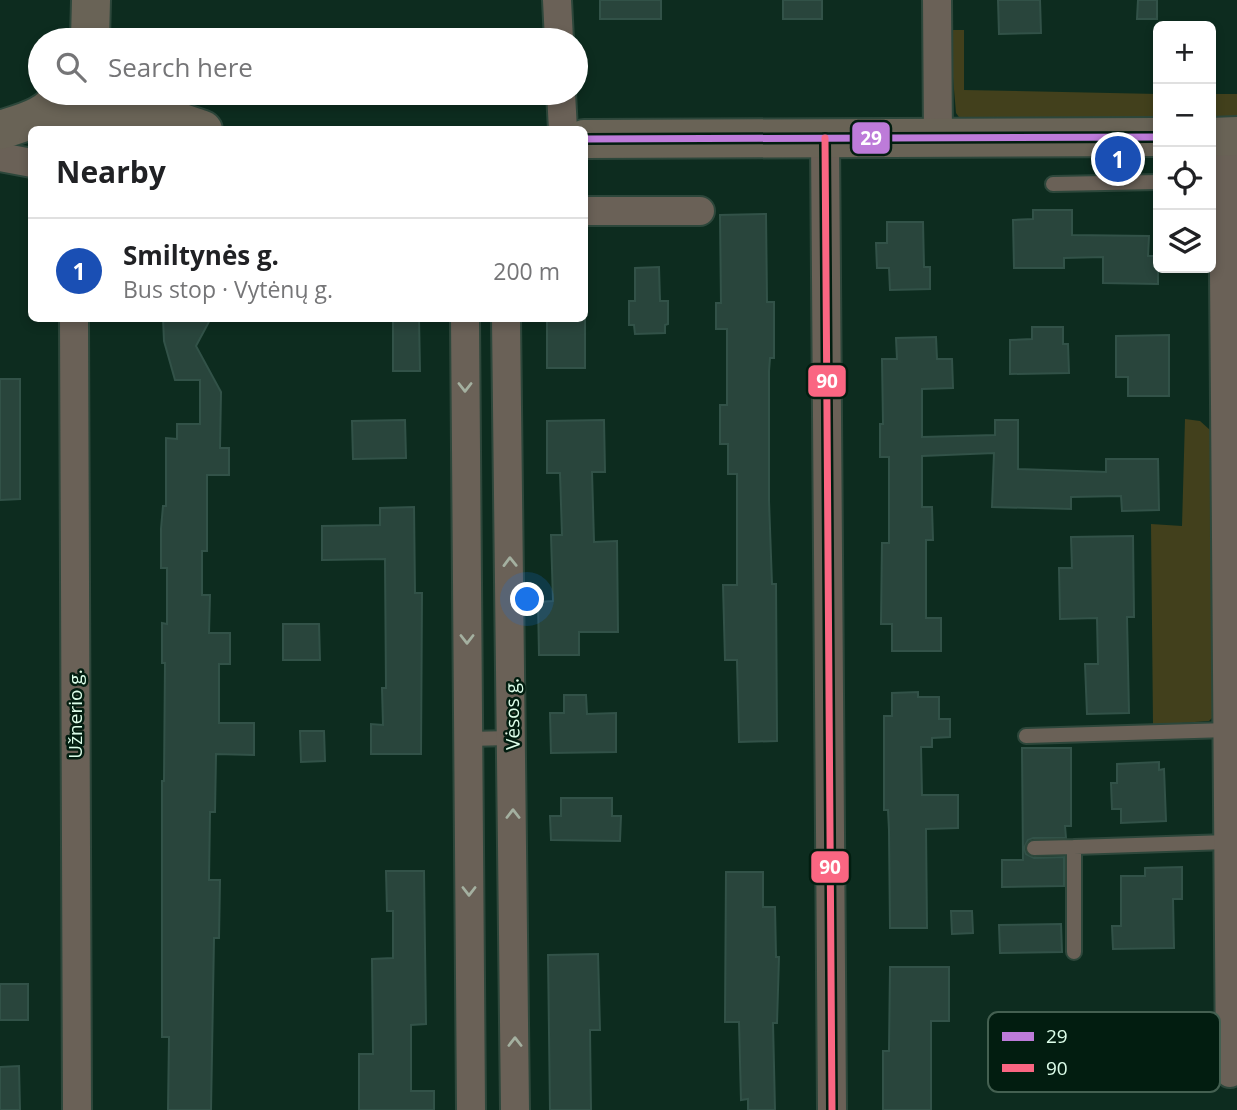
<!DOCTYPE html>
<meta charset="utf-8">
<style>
body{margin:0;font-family:"Open Sans",sans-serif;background:#f6f6f6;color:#202124}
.controls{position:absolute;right:21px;top:21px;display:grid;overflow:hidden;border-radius:10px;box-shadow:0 4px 10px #0003}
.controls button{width:63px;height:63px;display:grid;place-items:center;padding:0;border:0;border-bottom:2px solid #e0e0e0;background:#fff;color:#202124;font:35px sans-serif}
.you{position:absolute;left:528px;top:600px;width:24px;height:24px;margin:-18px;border:5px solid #fff;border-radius:50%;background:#1a73e8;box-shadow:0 0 0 10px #1a73e833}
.badge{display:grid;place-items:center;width:46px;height:46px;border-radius:50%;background:#ea580c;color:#fff;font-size:23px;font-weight:700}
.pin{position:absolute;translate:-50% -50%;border:4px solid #fff;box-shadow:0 2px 7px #0006}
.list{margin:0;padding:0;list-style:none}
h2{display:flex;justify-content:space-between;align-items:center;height:91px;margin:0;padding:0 28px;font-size:30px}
h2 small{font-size:23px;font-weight:400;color:#757577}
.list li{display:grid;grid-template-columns:46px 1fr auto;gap:21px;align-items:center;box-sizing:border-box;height:105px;padding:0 28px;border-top:2px solid #e0e0e0}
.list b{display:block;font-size:26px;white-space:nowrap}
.list p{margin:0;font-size:23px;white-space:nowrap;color:#757577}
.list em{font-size:23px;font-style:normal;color:#757577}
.icon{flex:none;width:38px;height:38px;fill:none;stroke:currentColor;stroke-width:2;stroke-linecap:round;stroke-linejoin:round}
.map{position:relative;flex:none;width:1237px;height:1110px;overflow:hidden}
.search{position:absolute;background:#fff;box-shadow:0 4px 10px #0003;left:28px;top:28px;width:560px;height:77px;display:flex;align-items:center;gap:18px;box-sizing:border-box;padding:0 24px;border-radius:38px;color:#757577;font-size:26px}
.panel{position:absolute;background:#fff;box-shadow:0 4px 10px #0003;left:28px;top:126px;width:560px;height:196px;border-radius:10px}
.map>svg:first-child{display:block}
.green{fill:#42401c}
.building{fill:#29453c;stroke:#325248;stroke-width:2}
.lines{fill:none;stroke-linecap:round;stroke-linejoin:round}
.service-casing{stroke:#2d473b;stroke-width:18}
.minor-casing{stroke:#2d473b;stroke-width:32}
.secondary-casing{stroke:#2d473b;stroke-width:42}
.service{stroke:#6a6157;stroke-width:14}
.minor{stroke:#6a6157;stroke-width:28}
.secondary{stroke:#696356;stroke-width:38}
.bus-1-casing{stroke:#021d10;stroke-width:12}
.bus-2-casing{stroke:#021d10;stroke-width:12}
.bus-1{stroke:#bd7bd9;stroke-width:7}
.bus-2{stroke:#fa6682;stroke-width:7}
.oneway{stroke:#a4b0a0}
.labels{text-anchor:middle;stroke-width:5;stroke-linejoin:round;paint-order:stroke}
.street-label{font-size:19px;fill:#ddfeea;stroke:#021d10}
.key{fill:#021d10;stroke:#446051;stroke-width:2}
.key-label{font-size:19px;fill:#ddfeea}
.line-badge{stroke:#021d10;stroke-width:2.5}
.badge-label{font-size:19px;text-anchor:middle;font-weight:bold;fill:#fff}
</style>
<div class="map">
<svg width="1237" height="1110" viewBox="0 0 1237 1110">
<rect width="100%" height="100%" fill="#0d2c1f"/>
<path class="green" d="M949 30H964V90L1158 94V123L964 124 956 113Z
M1211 94H1237V122L1211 123Z
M1185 419 1200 421 1210 430 1214 711 1213 717 1209 721 1153 725 1151 524 1182 526Z"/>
<path class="building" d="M600 0H661V19H600Z
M783 0H822V19H783Z
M998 0H1040L1041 33 999 34Z
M1138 0H1157V19H1137Z
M1033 210H1072V235L1149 236 1148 256H1158V284L1103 283V257L1064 258V268H1014L1013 220 1033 219Z
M766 214 767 302H774V358H770L769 371V501L772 584H776L777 741 739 742 737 660H725L723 585H737V474H728V444H720V405H727V329H716V303H721L720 215Z
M887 222H923L924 267H930V289L890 290 889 268H877L876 243H887Z
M659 267 660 301H668V324L665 325V333L635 334 634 325H629V301H635V268Z
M163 318H211L196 346 221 392 220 448H229V475H207V551H202V595H210L209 633H230V664H219V723H254V755L216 754 215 812H210L209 880H220L219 938H214L211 1110H168L169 1037H162V781H164L165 663H162V623L167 624V568H161V529L163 506H166V438L177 439V424H200V380H175L164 341Z
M393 318H419L420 371H393Z
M547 318 585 319V368H547Z
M1032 327H1063V344H1068L1069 373 1010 374V340L1032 339Z
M1169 335V396H1128V377H1116V336Z
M936 337 937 359H952L953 388 922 389V437L995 435V420H1018V469L1106 472V459H1158L1159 510 1122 511 1121 496 1071 497V509L992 507 994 453 922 456V507H932L933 540H926V618H941V651H892V624H881L882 543H889V457H880V424H883L882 359H897L896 338Z
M0 379H20V499L0 500Z
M405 420 406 458 353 459 352 421Z
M604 420 605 472H592L594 542 617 541 618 632H579V655H539L538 602 553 601 551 535H562L560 473H547V421Z
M414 507 415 593H422L421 754H371V724L383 725 382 688H386L385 559 322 560V526L380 525V508Z
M1133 536 1134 617H1127L1129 713 1087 714 1085 664H1098L1097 618 1060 619 1059 568H1072L1071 537Z
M283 624H319L320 660H283Z
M918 692V697H939V719H950V737L932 738V747H921L922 795H958V828L926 829 927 928H890L889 830 888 810H884V716H892V693Z
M564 695H586L587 714 616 713V752L551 753 550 713H564Z
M300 731H324L325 761 301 762Z
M1022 748H1071V826H1065L1066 838H1033L1028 840 1024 848 1026 854 1034 858 1064 857V886L1002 887V860H1023Z
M1159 762V770L1164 769 1166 821 1121 823V809H1112L1111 783H1117V764Z
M561 798H612V816H621L620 841 551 840 550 816H561Z
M1182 867V899H1173L1174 948 1113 949 1112 926H1121V876H1145V868Z
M386 871H424L426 1024 411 1025V1091H434V1110H359V1054H373L372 959 393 958V911H387Z
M726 872H763V907H775L776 957H779L777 1023H773L775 1110H748V1099L741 1100 739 1022H725Z
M951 911H972L973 933 952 934Z
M1061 924 1062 952 1000 953 999 925Z
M598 954 600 1030H590L591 1110H550L548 955Z
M890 967H949V1021H931V1110H883V1051H889Z
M0 984H28V1020H0Z
M19 1066 20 1110H0V1067Z"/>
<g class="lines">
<defs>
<path id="service" d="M1053 184 1158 182
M1026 736 1228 730
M468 739 512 738
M1034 848 1074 847
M1074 952V847L1228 842
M1114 1077 1235 1073"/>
<path id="minor" d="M557 0 559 40
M937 0 938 138
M561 93 563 130
M1223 136 1230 1073
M825 138 832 1110
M0 157 32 163
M584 211H700
M74 318 77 1110
M465 318 471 1110
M506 318 515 1110"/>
<path id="secondary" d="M90 40 91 0
M119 93C134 114 142 114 166 118 178 121 191 126 203 130
M0 130C25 122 49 117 63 93
M70 130C85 119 99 119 115 130
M1211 137 1237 136
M584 139 1158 137"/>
</defs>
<use href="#service" class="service-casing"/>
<use href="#minor" class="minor-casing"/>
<use href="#secondary" class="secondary-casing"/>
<use href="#service" class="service"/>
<use href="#minor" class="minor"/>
<use href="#secondary" class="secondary"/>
<defs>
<path id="bus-1" d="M584 139 1158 137"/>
<path id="bus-2" d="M825 138 832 1110"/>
</defs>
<use href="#bus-1" class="bus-1-casing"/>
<use href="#bus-2" class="bus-2-casing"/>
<use href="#bus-1" class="bus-1"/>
<use href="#bus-2" class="bus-2"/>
</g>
<defs><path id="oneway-chevron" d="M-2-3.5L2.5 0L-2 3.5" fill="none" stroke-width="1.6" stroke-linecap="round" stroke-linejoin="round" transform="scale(1.75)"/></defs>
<g class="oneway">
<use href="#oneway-chevron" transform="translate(465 387) rotate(90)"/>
<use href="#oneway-chevron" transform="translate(510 562) rotate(-91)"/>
<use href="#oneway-chevron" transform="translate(467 639) rotate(90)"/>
<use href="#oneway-chevron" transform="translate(513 814) rotate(-90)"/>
<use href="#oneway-chevron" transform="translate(469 891) rotate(90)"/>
<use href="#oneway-chevron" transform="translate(515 1042) rotate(-90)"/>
</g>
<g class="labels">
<g class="street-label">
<text transform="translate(75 714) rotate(-90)" y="7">Užnerio g.</text>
<text transform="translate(512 714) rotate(-91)" y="7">Vėsos g.</text>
</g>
</g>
<rect x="988" y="1012" width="232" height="80" rx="10" class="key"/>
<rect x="1002" y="1032" width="32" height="9" fill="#bd7bd9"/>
<rect x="1002" y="1064" width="32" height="8" fill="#fa6682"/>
<g class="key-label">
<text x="1046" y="1043">29</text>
<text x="1046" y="1075">90</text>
</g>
<g class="line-badge">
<rect x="851" y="121" width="40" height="34" rx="7" fill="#bd7bd9"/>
<rect x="807" y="364" width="40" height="34" rx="7" fill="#fa6682"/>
<rect x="810" y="850" width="40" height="34" rx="7" fill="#fa6682"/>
</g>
<g class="badge-label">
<text x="871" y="145">29</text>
<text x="827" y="388">90</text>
<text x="830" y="874">90</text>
</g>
</svg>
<div class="controls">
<button>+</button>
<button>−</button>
<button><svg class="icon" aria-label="locate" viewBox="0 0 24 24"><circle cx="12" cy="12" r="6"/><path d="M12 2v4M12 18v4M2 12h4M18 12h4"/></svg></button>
<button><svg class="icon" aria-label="layers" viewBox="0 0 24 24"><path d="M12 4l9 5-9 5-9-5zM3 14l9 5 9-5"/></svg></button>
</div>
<div class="you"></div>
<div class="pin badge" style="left:1118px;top:159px;background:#1a4fb4">1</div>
<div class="search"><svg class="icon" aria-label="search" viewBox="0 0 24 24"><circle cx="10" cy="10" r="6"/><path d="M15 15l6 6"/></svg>Search here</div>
<section class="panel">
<h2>Nearby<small></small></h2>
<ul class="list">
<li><span class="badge" style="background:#1a4fb4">1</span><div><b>Smiltynės g.</b><p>Bus stop · Vytėnų g.</p></div><em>200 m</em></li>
</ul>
</section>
</div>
